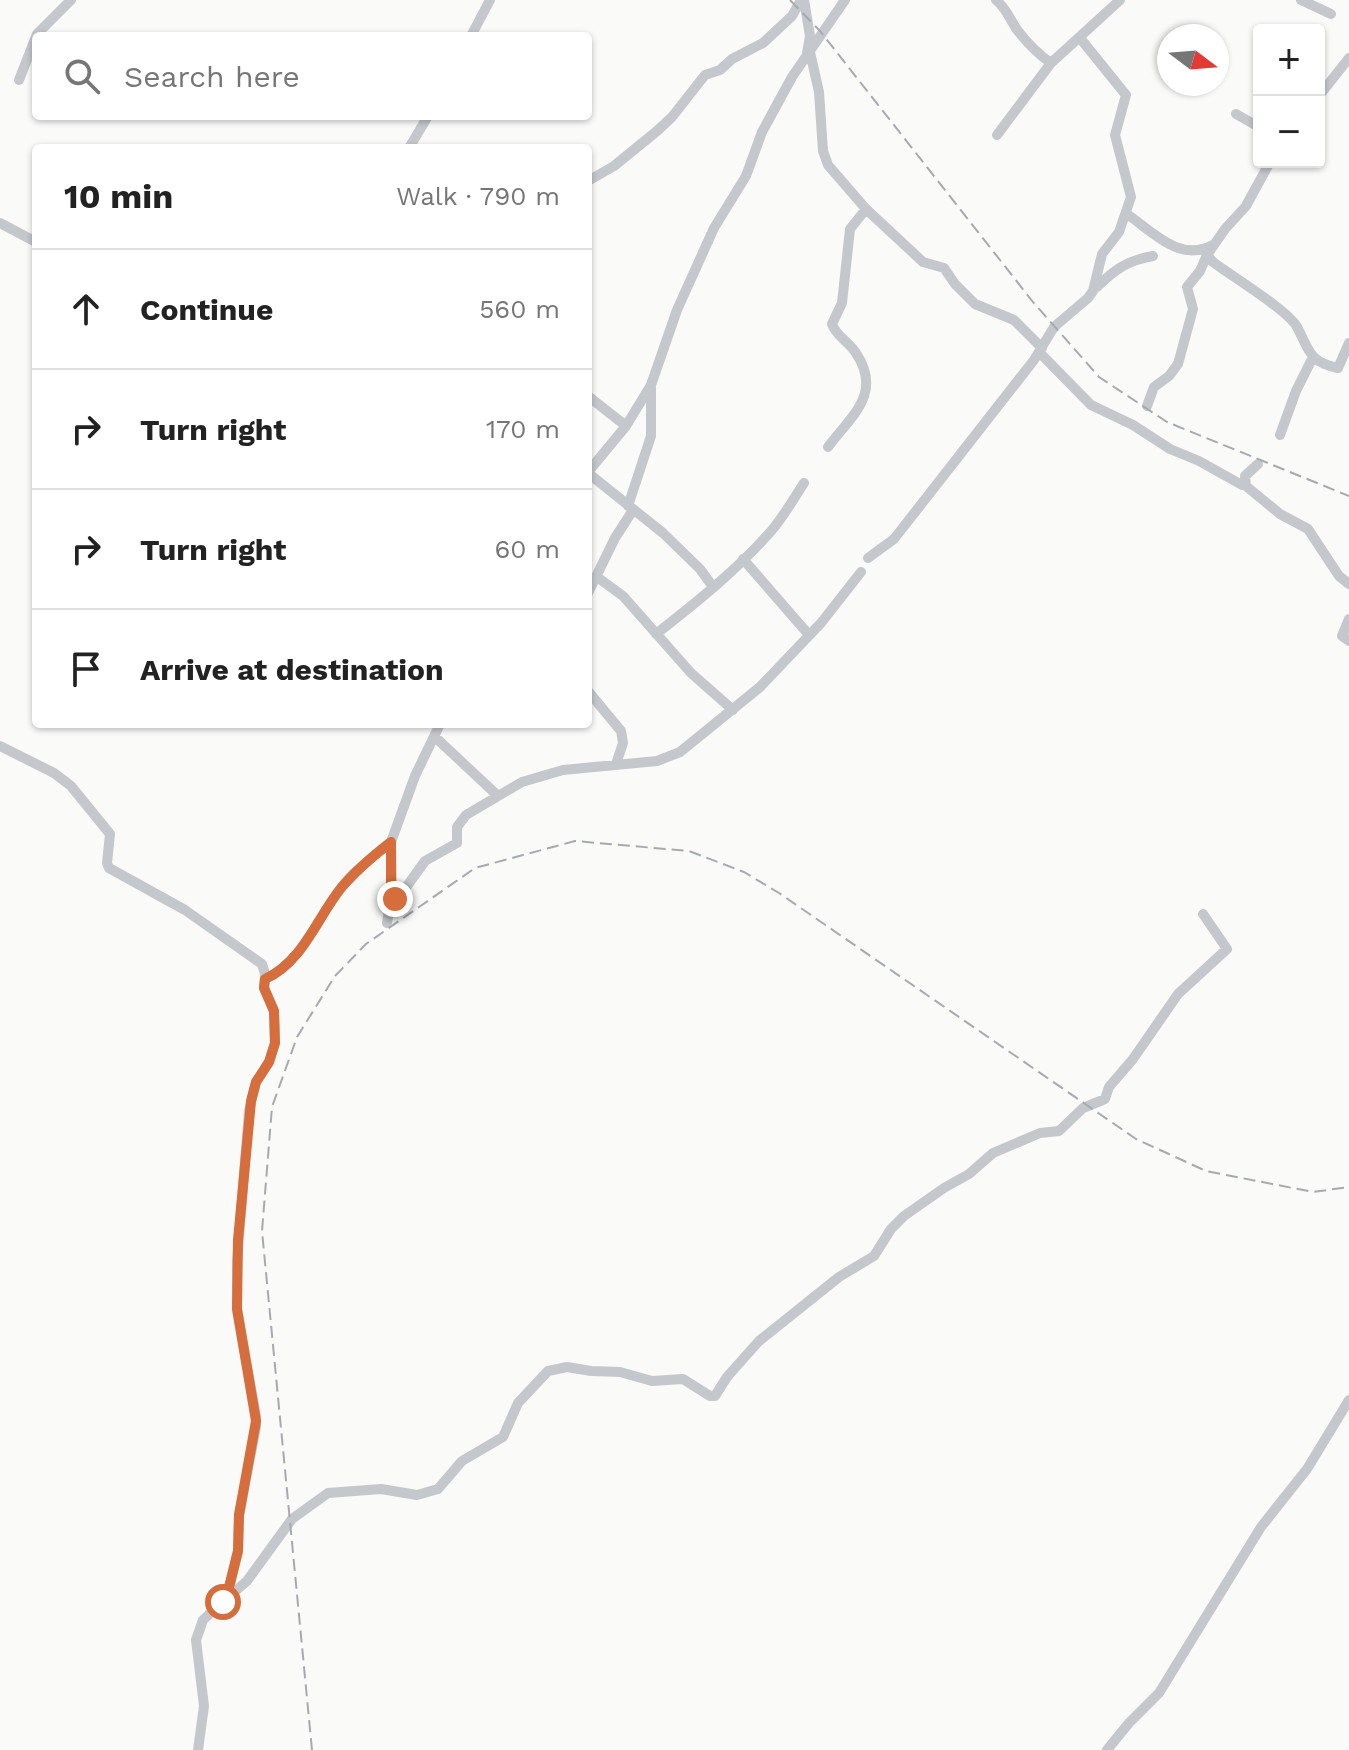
<!DOCTYPE html>
<meta charset="utf-8">
<style>
body{margin:0;font-family:"Work Sans",sans-serif;background:#f6f6f6;color:#222}
.controls{position:absolute;right:24px;top:24px;display:grid;overflow:hidden;border-radius:8px;box-shadow:0 2px 6px #0004}
.controls button{width:72px;height:72px;display:grid;place-items:center;padding:0;border:0;border-bottom:2px solid #e0e0e0;background:#fff;color:#222;font:40px sans-serif}
.compass{position:absolute;left:1157px;top:24px;width:72px;height:72px;border-radius:50%;background:#fff;box-shadow:0 2px 6px #0004;rotate:106deg}
.stop{position:absolute;width:24px;height:24px;margin:-18px;border:6px solid #d56d3d;border-radius:50%;background:#fff}
.stop.end{background:#d56d3d;border-color:#fff;box-shadow:0 2px 8px #0008}
.list{margin:0;padding:0;list-style:none}
h2{display:flex;justify-content:space-between;align-items:center;height:104px;margin:0;padding:0 32px;font-size:34px}
h2 small{font-size:26px;font-weight:400;color:#767676}
.list li{display:grid;grid-template-columns:52px 1fr auto;gap:24px;align-items:center;box-sizing:border-box;height:120px;padding:0 32px;border-top:2px solid #e0e0e0}
.list b{display:block;font-size:30px;white-space:nowrap}
.list em{font-size:26px;font-style:normal;color:#767676}
.icon{flex:none;width:44px;height:44px;fill:none;stroke:currentColor;stroke-width:2;stroke-linecap:round;stroke-linejoin:round}
.map{position:relative;flex:none;width:1349px;height:1750px;overflow:hidden}
.search{position:absolute;background:#fff;box-shadow:0 2px 6px #0004;left:32px;top:32px;width:560px;height:88px;display:flex;align-items:center;gap:20px;box-sizing:border-box;padding:0 28px;border-radius:8px;color:#767676;font-size:30px}
.panel{position:absolute;background:#fff;box-shadow:0 2px 6px #0004;left:32px;top:144px;width:560px;height:584px;border-radius:8px}
.map>svg:first-child{display:block}
.lines{fill:none;stroke-linecap:round;stroke-linejoin:round}
.minor{stroke:#c4c7cb;stroke-width:10}
.rail{stroke:#a6aab0;stroke-width:2;stroke-dasharray:12 6;stroke-linecap:butt}
.route{stroke:#d56d3d;stroke-width:10}
</style>
<div class="map">
<svg width="1349" height="1750" viewBox="0 0 1349 1750">
<rect width="100%" height="100%" fill="#fafaf8"/>
<g class="lines">
<path class="minor" d="M804 0 810 36 807 53
M996 0C1007 9 1010 20 1018 31 1028 44 1038 54 1051 63
M1301 0 1331 14
M471 36 490 0
M810 52 819 92 823 151 828 165 866 209 923 262 944 268 955 284 975 304 1014 320 1042 348
M19 80 37 34 71 0
M1319 96 1349 58
M1236 114 1259 127
M997 135 1051 63 1120 0
M409 148 428 116
M588 181 614 166 657 131 672 117 705 75 720 70 732 59 763 43 792 16 801 0
M1127 214C1153 232 1180 263 1213 245
M0 223 36 242
M1207 255 1213 262C1230 275 1289 311 1297 327 1309 349 1308 362 1338 368L1349 343
M1097 287C1114 270 1128 260 1153 256
M1039 352 1091 405 1133 425 1170 449 1199 461 1242 485
M588 396 626 426
M1147 406 1154 387 1169 376 1178 364 1193 309 1187 287 1200 271 1207 255 1225 229 1246 206 1270 162
M1280 435 1296 391 1313 357
M828 447C851 416 883 394 856 353 849 342 836 336 832 324L842 303 850 229 866 209
M1258 464 1245 476 1246 486 1280 514 1308 529 1339 576 1349 584
M588 472 626 426 651 385 677 310 714 228 746 176 762 132 792 77 845 0
M588 473 663 533 700 569 713 587
M628 506 651 436V388
M868 558 894 539 1034 360 1054 327 1088 298 1093 291 1102 254 1119 232 1131 197 1115 135 1126 95 1080 38
M743 559 809 635
M597 577 623 596 691 673 733 710
M588 593 615 538 633 510
M1349 619 1342 636 1349 641
M656 634C697 602 738 569 772 530 784 516 794 498 804 483
M588 691 621 731 623 743 616 764
M435 737 497 795
M0 746 54 773 71 786 110 834 107 863 109 868 185 910 262 964 265 974 264 988 274 1011 275 1043 269 1062 256 1082 249 1111 237 1262V1309L256 1416V1427L239 1515 238 1551 227 1597 203 1620 196 1640 204 1706 198 1750
M391 901 402 893 425 861 457 843V827L466 815 522 782 563 770 657 761 680 752 760 687 821 623 861 572
M387 923 392 892 391 842 415 776 440 724
M265 979C302 963 317 918 341 888 355 871 373 856 391 842
M226 1599 247 1581 292 1519 328 1493 381 1489 417 1495 438 1489 462 1461 503 1437 518 1403 548 1371 567 1367 591 1371 620 1372 652 1381 683 1379 710 1396H715L727 1377 759 1341 839 1277 874 1256 891 1229 904 1216 944 1188 969 1174 993 1153 1040 1133 1059 1131 1083 1108 1105 1099 1109 1087 1133 1059 1178 994 1227 949 1203 914
M1107 1750 1129 1723 1159 1693 1261 1527 1307 1469 1349 1400"/>
<path class="rail" d="M790 0 820 31 1033 302 1099 377 1167 422 1349 496
M312 1750 262 1231 272 1107 297 1037 335 976 366 944 475 868 575 841 689 851 744 872 779 893 1136 1139 1206 1171 1313 1192 1349 1187"/>
</g>
<g class="lines">
<path class="route" d="M223 1602 226 1599 238 1551 239 1515 256 1421 237 1309 238 1240 251 1101 256 1082 269 1062 275 1043 274 1011 264 988 265 979C302 963 317 918 341 888 355 871 373 856 391 842V901L395 899"/>
</g>
</svg>
<div class="controls">
<button>+</button>
<button>−</button>
</div>
<svg class="compass" viewBox="-18 -18 36 36"><path d="M0-13l5 13h-10z" fill="#e53935"/><path d="M0 13l5-13h-10z" fill="#767676"/></svg>
<div class="stop" style="left:223px;top:1602px"></div>
<div class="stop end" style="left:395px;top:899px"></div>
<div class="search"><svg class="icon" aria-label="search" viewBox="0 0 24 24"><circle cx="10" cy="10" r="6"/><path d="M15 15l6 6"/></svg>Search here</div>
<section class="panel">
<h2>10 min<small>Walk · 790 m</small></h2>
<ul class="list">
<li><svg class="icon" aria-label="ahead" viewBox="0 0 24 24"><path d="M12 20V5M6 11l6-6 6 6"/></svg><div><b>Continue</b></div><em>560 m</em></li>
<li><svg class="icon" aria-label="right" viewBox="0 0 24 24"><path d="M7 20v-9h11M14 6l5 5-5 5"/></svg><div><b>Turn right</b></div><em>170 m</em></li>
<li><svg class="icon" aria-label="right" viewBox="0 0 24 24"><path d="M7 20v-9h11M14 6l5 5-5 5"/></svg><div><b>Turn right</b></div><em>60 m</em></li>
<li><svg class="icon" aria-label="arrive" viewBox="0 0 24 24"><path d="M6 21V4h12l-3 4 3 4H6"/></svg><div><b>Arrive at destination</b></div></li>
</ul>
</section>
</div>
